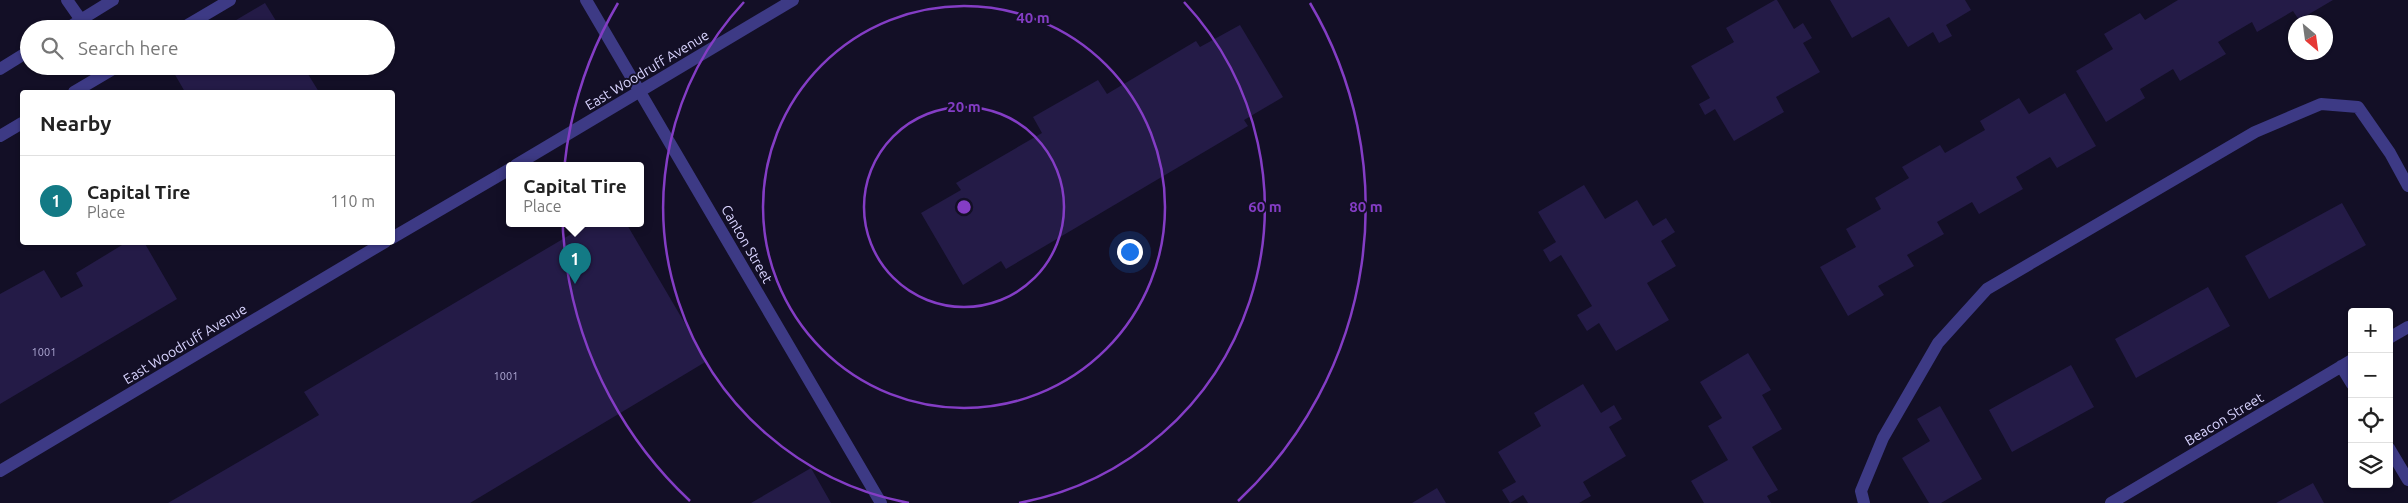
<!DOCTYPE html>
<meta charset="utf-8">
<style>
body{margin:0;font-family:Ubuntu,sans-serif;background:#f2f2f2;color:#222}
.controls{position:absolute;right:15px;bottom:15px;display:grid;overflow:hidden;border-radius:5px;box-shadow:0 1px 4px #0004}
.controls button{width:45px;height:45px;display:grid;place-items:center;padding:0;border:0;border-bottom:1px solid #e0e0e0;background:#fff;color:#222;font:25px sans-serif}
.compass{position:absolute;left:2288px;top:15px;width:45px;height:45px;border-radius:50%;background:#fff;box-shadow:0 1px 4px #0004;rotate:151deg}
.you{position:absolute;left:1129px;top:251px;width:18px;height:18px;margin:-12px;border:4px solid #fff;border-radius:50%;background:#1a73e8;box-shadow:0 0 0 8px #1a73e833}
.badge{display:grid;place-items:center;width:32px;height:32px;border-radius:50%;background:#137a85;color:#fff;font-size:16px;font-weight:700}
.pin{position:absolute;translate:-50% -41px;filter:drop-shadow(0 1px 2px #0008)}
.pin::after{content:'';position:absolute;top:26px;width:18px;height:15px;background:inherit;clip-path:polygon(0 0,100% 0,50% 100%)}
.popup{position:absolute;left:506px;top:162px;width:138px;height:65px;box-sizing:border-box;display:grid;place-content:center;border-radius:5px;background:#fff;filter:drop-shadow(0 1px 4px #0005);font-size:16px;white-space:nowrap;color:#767676}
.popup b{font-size:19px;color:#222}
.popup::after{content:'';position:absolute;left:50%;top:100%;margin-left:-10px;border:10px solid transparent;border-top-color:#fff}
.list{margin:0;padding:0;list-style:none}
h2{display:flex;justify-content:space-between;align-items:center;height:65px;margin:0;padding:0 20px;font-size:21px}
h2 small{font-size:16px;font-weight:400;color:#767676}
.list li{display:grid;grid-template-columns:32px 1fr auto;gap:15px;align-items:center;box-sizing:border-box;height:90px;padding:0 20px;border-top:1px solid #e0e0e0}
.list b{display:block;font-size:19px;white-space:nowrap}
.list p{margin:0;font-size:16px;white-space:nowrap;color:#767676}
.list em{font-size:16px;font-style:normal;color:#767676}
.icon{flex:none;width:28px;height:28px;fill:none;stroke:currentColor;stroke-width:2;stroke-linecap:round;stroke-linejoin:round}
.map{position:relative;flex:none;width:2408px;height:503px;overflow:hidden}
.search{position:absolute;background:#fff;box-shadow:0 1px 4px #0004;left:20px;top:20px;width:375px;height:55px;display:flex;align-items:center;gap:12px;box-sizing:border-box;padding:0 18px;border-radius:28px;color:#767676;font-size:19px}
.panel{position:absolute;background:#fff;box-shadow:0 1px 4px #0004;left:20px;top:90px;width:375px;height:155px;border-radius:5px}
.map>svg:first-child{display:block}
.building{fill:#241b47}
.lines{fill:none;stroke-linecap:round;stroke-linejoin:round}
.service{stroke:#3d3a85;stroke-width:12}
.minor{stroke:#3d3a85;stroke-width:12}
.tertiary{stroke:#3d3a85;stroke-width:12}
.ring{fill:none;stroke:#843dc5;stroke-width:2.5}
.labels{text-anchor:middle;stroke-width:4;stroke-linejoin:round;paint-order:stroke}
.number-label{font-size:11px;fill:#aca6d1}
.street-label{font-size:14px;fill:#d9d4ff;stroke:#130f26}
.centre{fill:#843dc5;stroke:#130f26;stroke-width:2.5}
.ring-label{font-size:15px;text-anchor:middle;font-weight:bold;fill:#843dc5;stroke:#130f26;stroke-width:4;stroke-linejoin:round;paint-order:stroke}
</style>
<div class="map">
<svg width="2408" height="503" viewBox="0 0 2408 503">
<rect width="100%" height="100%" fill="#130f26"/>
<path class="building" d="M1775 0H1777L1794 29 1803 23 1812 38 1803 43 1820 72 1776 97 1784 112 1734 141 1715 109 1705 115 1699 104 1710 98 1691 66 1734 42 1726 28Z
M1830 0H1965L1971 10 1946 25 1952 36 1939 43 1933 32 1908 47 1889 17 1852 38Z
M2178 0H2333L2299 20 2293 11 2257 32 2252 22 2218 42 2226 54 2180 81 2173 69 2140 89 2145 98 2106 122 2076 71 2113 49 2104 34 2140 13 2145 20Z
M265 3 281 29H221Z
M1240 25 1283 97 1244 120 1248 126 1006 269 1001 261 963 285 921 213 961 190 956 183 1042 133 1033 117 1098 80 1107 94 1196 41 1200 47Z
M170 66H303L319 92H185Z
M2065 93 2096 146 2057 168 2050 157 2016 177 2023 189 1979 214 1972 202 1937 222 1944 234 1907 255 1914 266 1878 286 1884 295 1848 316 1820 267 1856 247 1846 229 1881 209 1875 198 1909 178 1902 167 1940 145 1945 153 1985 130 1980 121 2019 98 2029 114Z
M1584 185 1605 219 1637 200 1653 226 1666 218 1675 232 1661 241 1676 266 1647 283 1669 320 1616 351 1599 323 1587 331 1577 315 1592 306 1561 255 1550 262 1543 250 1556 242 1538 212Z
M2342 203 2366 245 2269 299 2245 256Z
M590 223H626L707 361 470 503H168L319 415 304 392Z
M127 242H144L177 299 0 404V294L44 270 61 298 83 286 76 273Z
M2208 287 2230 326 2136 378 2115 339Z
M1748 353 1771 390 1762 395 1782 429 1752 447 1778 490 1767 496 1771 503H1704L1691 481 1728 460 1708 426 1722 418 1700 382Z
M2071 365 2094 407 2012 452 1989 410Z
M1583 384 1601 413 1614 405 1622 419 1609 427 1626 456 1583 482 1591 496 1579 503H1528L1523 495 1510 503 1502 490 1516 482 1498 452 1541 426 1534 413Z
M1940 406 1982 479 1941 503H1929L1902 458 1930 441 1917 419Z
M811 468 831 503H751Z
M2313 483 2324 503H2276Z
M1437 488 1446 503H1412Z"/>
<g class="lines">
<path class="service" d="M67 0 81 20
M66 29 113 0
M181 29 230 0
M0 69 29 51
M74 92 118 66
M0 136 22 123"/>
<path class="minor" d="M2389 338 2408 327
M2341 366 2352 384
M2389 448 2408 480
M1864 503 1861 491 1883 438 1938 343 1987 289 2255 132 2321 104 2358 107 2390 153 2408 186
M2111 503 2352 360"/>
<path class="tertiary" d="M586 0 881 503
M516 165 793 0
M392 238 510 169
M0 471 385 242"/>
</g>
<g class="ring">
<circle cx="964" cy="207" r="100"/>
<circle cx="964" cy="207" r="201"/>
<path d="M909 503A301 301 0 0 1 744 2M1184 2A301 301 0 0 1 1019 503"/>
<path d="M690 501A402 402 0 0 1 618 3M1310 3A402 402 0 0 1 1238 501"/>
</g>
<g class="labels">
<g class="number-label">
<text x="44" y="356">1001</text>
<text x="506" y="380">1001</text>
</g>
<g class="street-label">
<text transform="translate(647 70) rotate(-31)" y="5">East Woodruff Avenue</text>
<text transform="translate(747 244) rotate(60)" y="5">Canton Street</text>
<text transform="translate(185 344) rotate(-31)" y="5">East Woodruff Avenue</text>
<text transform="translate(2224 419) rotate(-31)" y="5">Beacon Street</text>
</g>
</g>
<circle cx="964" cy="207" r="8" class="centre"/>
<g class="ring-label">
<text x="1033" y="23">40 m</text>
<text x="964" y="112">20 m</text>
<text x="1265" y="212">60 m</text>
<text x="1366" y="212">80 m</text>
</g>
</svg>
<div class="controls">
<button>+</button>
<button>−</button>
<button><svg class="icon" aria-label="locate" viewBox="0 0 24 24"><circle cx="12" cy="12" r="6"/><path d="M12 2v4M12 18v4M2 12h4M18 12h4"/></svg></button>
<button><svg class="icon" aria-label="layers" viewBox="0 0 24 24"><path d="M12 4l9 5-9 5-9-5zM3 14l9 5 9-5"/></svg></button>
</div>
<svg class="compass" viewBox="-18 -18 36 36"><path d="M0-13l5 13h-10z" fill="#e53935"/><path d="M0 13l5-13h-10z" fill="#767676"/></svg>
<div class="you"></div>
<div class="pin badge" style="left:575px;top:284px">1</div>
<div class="popup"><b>Capital Tire</b>Place</div>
<div class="search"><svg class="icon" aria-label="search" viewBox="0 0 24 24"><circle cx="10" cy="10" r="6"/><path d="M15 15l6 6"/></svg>Search here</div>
<section class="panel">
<h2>Nearby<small></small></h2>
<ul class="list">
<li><span class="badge">1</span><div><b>Capital Tire</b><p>Place</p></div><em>110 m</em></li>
</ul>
</section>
</div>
